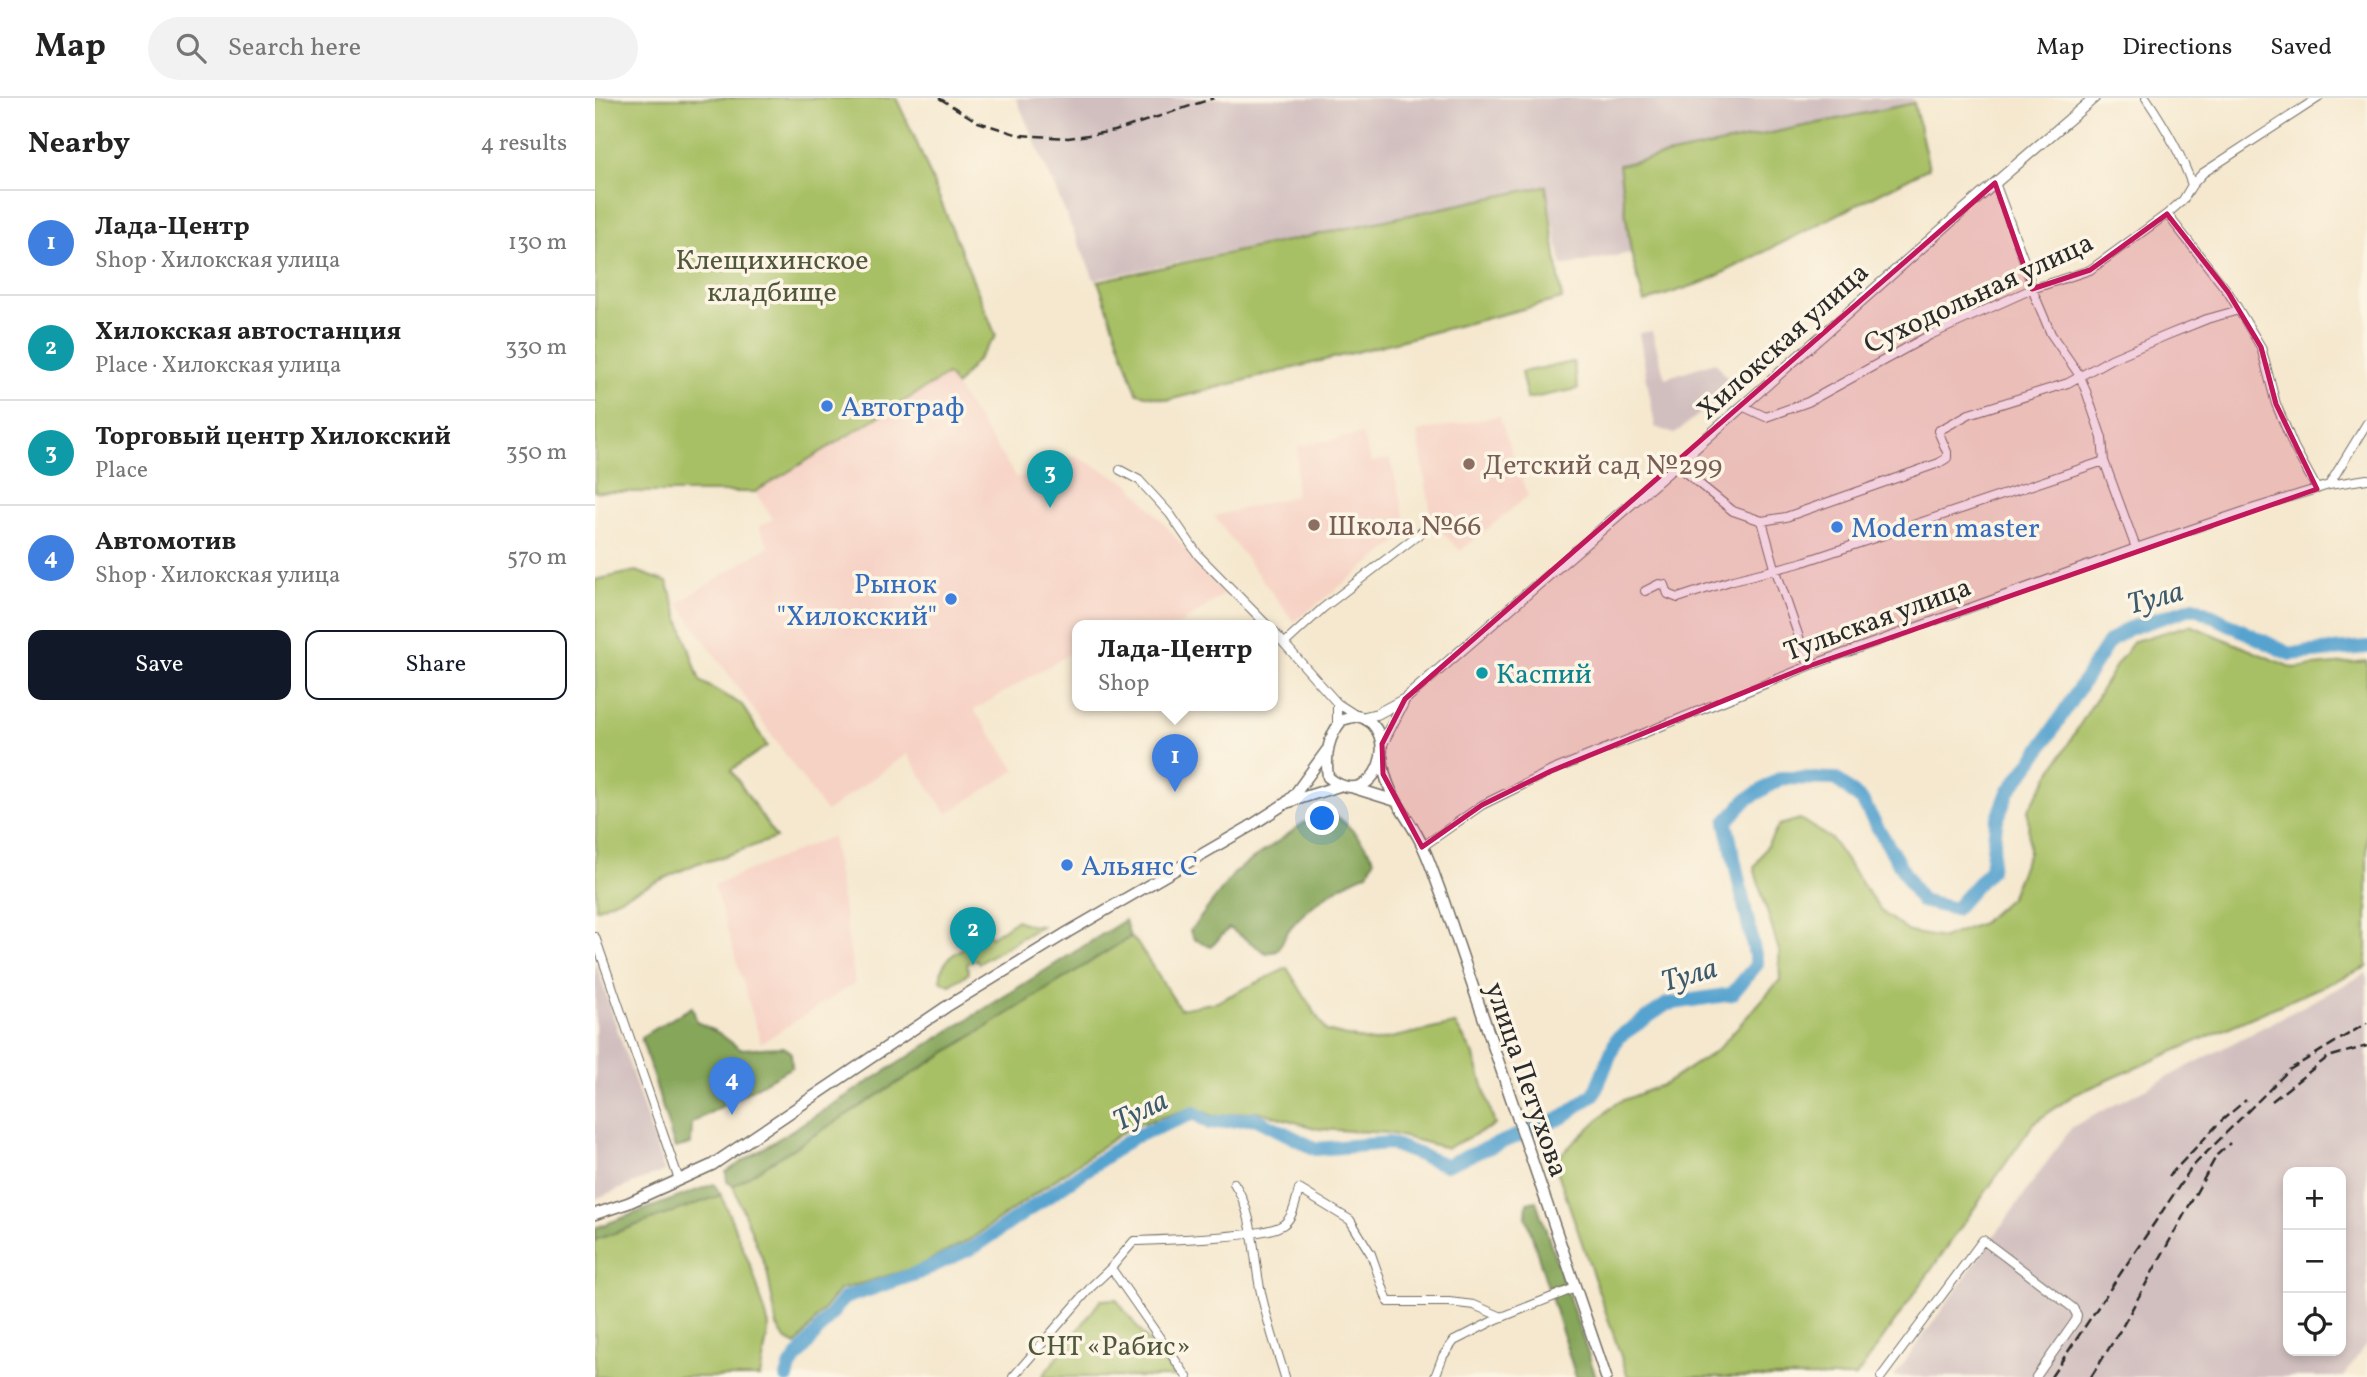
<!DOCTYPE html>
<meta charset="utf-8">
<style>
body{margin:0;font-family:Vollkorn,serif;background:#f2f2f2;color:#222}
.controls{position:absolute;right:21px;bottom:21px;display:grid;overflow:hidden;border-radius:14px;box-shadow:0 4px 10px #0003}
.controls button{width:63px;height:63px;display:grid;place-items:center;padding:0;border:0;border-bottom:2px solid #e0e0e0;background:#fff;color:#222;font:35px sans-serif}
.you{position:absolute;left:728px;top:721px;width:24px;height:24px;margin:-18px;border:5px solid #fff;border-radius:50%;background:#1a73e8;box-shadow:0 0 0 10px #1a73e833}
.badge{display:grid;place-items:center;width:46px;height:46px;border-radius:50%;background:#111827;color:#fff;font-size:23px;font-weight:700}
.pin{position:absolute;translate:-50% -58px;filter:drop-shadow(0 2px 4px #0008)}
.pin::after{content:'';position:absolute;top:37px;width:24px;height:21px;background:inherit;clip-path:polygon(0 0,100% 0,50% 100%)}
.popup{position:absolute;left:477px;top:522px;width:206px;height:91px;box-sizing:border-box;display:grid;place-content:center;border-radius:14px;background:#fff;filter:drop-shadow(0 2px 5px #0005);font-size:23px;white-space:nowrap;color:#767676}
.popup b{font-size:26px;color:#222}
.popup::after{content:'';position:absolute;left:50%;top:100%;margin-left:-14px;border:14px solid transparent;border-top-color:#fff}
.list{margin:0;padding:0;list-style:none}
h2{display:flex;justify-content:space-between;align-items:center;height:91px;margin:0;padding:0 28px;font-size:30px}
h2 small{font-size:23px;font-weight:400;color:#767676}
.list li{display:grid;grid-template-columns:46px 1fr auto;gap:21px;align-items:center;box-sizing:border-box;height:105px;padding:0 28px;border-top:2px solid #e0e0e0}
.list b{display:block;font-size:26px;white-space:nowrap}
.list p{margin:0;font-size:23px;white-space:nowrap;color:#767676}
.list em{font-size:23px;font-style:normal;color:#767676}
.actions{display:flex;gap:14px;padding:21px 28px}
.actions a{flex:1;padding:16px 0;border:2px solid #111827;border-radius:14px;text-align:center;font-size:24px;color:#111827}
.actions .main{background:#111827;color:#fff}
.icon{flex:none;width:38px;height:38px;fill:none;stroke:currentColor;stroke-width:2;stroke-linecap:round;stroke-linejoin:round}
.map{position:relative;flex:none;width:1772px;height:1279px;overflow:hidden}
header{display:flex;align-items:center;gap:42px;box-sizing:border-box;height:98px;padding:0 35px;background:#fff;border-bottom:2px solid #e0e0e0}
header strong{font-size:33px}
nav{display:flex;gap:38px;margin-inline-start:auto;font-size:24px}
.search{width:490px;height:63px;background:#f2f2f2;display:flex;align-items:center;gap:18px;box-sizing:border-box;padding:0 24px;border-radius:38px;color:#767676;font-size:26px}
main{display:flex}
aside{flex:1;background:#fff}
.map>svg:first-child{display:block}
.built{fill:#f6d2c5}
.industrial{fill:#d1bfbf;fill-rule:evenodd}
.green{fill:#a8c065;stroke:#6a7648;stroke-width:2}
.forest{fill:#86a65a;stroke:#586842;stroke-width:2}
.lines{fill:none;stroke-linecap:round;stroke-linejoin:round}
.river{stroke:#57a3cf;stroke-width:14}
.minor-casing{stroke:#726d64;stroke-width:10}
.major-casing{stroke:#726d64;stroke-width:12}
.highway-casing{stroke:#726d64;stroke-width:13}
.minor{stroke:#fff;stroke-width:8}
.major{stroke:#fff;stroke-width:10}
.highway{stroke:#fff;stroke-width:10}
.rail{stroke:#2b2b2b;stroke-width:2.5;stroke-dasharray:10 5;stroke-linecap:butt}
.marked{fill:#c2185b;fill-opacity:0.2;stroke:#c2185b;stroke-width:5;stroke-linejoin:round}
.shop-dot{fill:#3f7fe0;stroke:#fcf5e5;stroke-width:2.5}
.education-dot{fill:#8d6e63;stroke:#fcf5e5;stroke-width:2.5}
.culture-dot{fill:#0f9aa8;stroke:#fcf5e5;stroke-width:2.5}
.labels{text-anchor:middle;stroke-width:7;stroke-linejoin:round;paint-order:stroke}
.park-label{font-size:28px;fill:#50583c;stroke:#fcf5e5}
.street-label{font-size:28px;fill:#2b2b2b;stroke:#fcf5e5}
.shop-label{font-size:28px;fill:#366cbe;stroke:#fcf5e5;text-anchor:start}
.education-label{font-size:28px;fill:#785e54;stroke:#fcf5e5;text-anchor:start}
.culture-label{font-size:28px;fill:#0d838f;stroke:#fcf5e5;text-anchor:start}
.water-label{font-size:30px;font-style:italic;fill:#3d5b6d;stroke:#fcf5e5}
</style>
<header>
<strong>Map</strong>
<div class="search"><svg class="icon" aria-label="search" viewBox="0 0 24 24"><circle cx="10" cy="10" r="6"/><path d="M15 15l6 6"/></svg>Search here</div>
<nav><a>Map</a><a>Directions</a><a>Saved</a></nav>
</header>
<main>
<aside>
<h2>Nearby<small>4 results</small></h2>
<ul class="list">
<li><span class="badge" style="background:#3f7fe0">1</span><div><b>Лада-Центр</b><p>Shop · Хилокская улица</p></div><em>130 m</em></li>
<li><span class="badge" style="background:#0f9aa8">2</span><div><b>Хилокская автостанция</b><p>Place · Хилокская улица</p></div><em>330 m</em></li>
<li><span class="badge" style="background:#0f9aa8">3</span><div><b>Торговый центр Хилокский</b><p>Place</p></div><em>350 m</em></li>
<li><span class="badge" style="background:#3f7fe0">4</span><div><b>Автомотив</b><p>Shop · Хилокская улица</p></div><em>570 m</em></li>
</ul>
<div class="actions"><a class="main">Save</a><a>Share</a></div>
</aside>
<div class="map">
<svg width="1772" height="1279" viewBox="0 0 1772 1279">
<rect width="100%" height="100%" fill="#fcf5e5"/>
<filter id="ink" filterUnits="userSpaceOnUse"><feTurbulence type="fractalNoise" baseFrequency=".0143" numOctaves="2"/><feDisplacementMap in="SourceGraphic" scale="14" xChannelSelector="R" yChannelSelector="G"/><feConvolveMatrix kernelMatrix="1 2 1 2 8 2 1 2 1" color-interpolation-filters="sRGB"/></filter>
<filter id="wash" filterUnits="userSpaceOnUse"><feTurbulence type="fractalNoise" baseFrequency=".00686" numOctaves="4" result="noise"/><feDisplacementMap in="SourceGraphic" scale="28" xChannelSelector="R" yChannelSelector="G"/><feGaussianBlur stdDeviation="1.57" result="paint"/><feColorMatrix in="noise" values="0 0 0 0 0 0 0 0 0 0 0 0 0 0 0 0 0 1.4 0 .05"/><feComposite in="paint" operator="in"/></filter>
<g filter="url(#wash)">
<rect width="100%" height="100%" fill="#f5e8cf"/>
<path class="built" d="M352 276 422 380 480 358 535 386 629 496 583 528H526L525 526 482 528V551L379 612 421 672 352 716 312 656 231 714 83 505 174 448 164 429 178 421 160 394Z
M904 318 933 398 865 453 837 423 822 334Z
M767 336 776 364 795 361 814 435 699 524 619 418 700 398 703 348Z
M237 738 260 885 166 945 119 787Z"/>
<path class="industrial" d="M421 0H1318L1319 5 1024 67 1036 155 967 168 951 89 499 181Z
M1057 233 1070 280 1120 264 1139 289 1079 336 1060 329 1044 235Z
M0 863 69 1073 0 1101Z
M1772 875V1245L1748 1279H1299L1477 1029ZM1693 1074H1746V1253H1693Z"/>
<path class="green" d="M0 0H301L319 38 401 238 361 288 352 277 160 394H0Z
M1319 5 1334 70 1112 183 1049 204 1036 155 1024 67Z
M951 88 967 201 574 302 542 295 503 183Z
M978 264 983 291 932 301 926 274Z
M41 473 72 484 105 583 147 607 172 648 136 672 181 740 118 762 103 765 1 811 0 482Z
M1595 527 1698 570 1772 563V869L1479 997 1439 1025 1261 1279H1033L959 1063 1021 1005 1070 986 1122 952 1185 882 1184 853 1159 770 1184 727 1205 721 1236 741 1286 813 1314 834 1348 840 1387 825 1415 800 1434 754 1433 712 1520 569 1539 543Z
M421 822 434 827 446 828 384 865 381 861 372 866 374 875 355 887 346 883C342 858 376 846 394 836L396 839Z
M535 839 542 845 585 911 622 904 692 870 731 933 777 944 860 926 878 955 900 1027 852 1050 793 1035 724 1031 662 1013 618 1018 600 1009 535 1029 376 1141 322 1169 244 1192 201 1247 190 1241 182 1228 172 1172 138 1088Z
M126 1097 158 1174 174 1228 165 1279H0V1141Z
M521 1201 580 1279H447L506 1202Z"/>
<path class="forest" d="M736 715C751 723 772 747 779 762L773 775C748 784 713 808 696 829 690 836 687 846 682 853L671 855 634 830 616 849 599 841 595 833 641 773 709 725Z
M530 822 535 839 138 1088 132 1083 131 1074Z
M97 909 102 924 124 935 145 951 189 949 196 955 197 969 97 1025 96 1046 80 1050 46 939Z
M119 1086 126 1097 0 1142V1130Z
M941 1103 1001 1279H981L931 1119 932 1105Z"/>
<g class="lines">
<path class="river" d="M192 1279 196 1267 249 1200 323 1175 381 1148 539 1039 599 1015 615 1025 660 1020 721 1051 794 1045 851 1067 968 1019 999 996 1022 940 1072 906 1137 896 1162 866 1131 724 1151 702 1186 680 1241 681 1267 703 1326 803 1360 811 1396 771 1401 725 1413 694 1442 656 1513 545 1532 531 1599 509 1695 556 1772 549"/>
</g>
</g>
<g filter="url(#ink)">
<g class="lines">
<defs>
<path id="minor" d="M1551 0C1570 28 1586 55 1597 87
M1400 85 1430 165 1437 191 1456 236 1485 278 1492 296 1507 340 1509 363 1541 450
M1572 116 1633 194 1666 249 1681 306 1699 349 1722 391
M1147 308 1171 319 1213 304 1335 237 1437 191 1495 172 1572 116 1588 102 1597 87 1608 75 1723 0
M1081 367 1138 413 1167 423 1180 470 1214 568
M525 372 544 382 575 416 604 458 673 528
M1734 387 1772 325
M1167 423 1191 419 1344 365 1352 360V354L1343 333 1374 316 1473 285 1516 261 1570 238 1612 221 1644 212
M1050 493 1064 486 1070 487 1073 496 1083 500 1138 482 1205 465 1509 363
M678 533 742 605 762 618
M690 545 728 510 832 430
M742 605V627
M827 749 887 707 956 673 1214 568 1541 450 1650 413 1734 387 1772 381
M0 839 84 1082
M639 1085C659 1115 658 1155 665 1190 671 1220 681 1249 690 1279
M516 1170 592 1279
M418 1279 497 1188 516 1170 539 1143C565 1142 673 1140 689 1126 699 1118 701 1102 704 1091L755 1122 776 1156 793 1204H854L879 1207 907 1219
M840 1279 848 1258 859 1243 902 1221 980 1190
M1286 1279 1388 1142 1478 1210 1482 1217 1481 1222 1441 1279"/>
<path id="major" d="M770 619 782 616 810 601 1081 367 1370 111 1499 0
M787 646 808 605"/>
<path id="highway" d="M762 618C810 629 781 719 733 679 730 657 733 639 747 622Z
M787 658C789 691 806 709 822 737 833 756 839 778 847 798L1011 1279
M759 690 801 703
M694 704 744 688
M0 1116 33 1105 117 1067 351 909 473 834 654 729 691 705 700 696 732 652"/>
</defs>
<use href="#minor" class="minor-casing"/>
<use href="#major" class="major-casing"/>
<use href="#highway" class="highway-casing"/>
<use href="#minor" class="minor"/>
<use href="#major" class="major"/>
<use href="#highway" class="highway"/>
<path class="rail" d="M344 0 383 24 424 37 473 40 520 33 619 0
M1677 1003 1733 959 1772 948
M1574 1078 1625 1024 1651 1002
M1456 1279 1597 1069 1694 972 1772 925
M1496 1279 1526 1231 1622 1057 1635 1045"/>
</g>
</g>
<path class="marked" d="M1400 85 1437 191 1495 172 1572 116 1633 194 1666 249 1681 306 1722 391 1214 568 956 673 887 707 827 749 788 676 787 646 810 601Z"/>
<g class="shop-dot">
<circle cx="232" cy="308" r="7"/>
<circle cx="1242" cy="429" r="7"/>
<circle cx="356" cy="501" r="7"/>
<circle cx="472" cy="767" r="7"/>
</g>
<g class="education-dot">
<circle cx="874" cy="366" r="7"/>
<circle cx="719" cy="427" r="7"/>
</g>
<circle class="culture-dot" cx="887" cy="575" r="7"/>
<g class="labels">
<g class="park-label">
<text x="177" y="171">Клещихинское<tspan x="177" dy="32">кладбище</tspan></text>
<text x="514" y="1257">СНТ «Рабис»</text>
</g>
<g class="street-label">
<text transform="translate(1383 194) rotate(-25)" y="10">Суходольная улица</text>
<text transform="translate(1187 242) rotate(-42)" y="10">Хилокская улица</text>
<text transform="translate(1282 520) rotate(-20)" y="10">Тульская улица</text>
<text transform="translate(933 981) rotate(71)" y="10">улица Петухова</text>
</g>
<g class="shop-label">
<text x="246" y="318">Автограф</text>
<text x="1256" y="439">Modern master</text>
<text x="342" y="495" text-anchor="end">Рынок<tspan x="342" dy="32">"Хилокский"</tspan></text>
<text x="486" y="777">Альянс С</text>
</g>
<g class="education-label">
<text x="888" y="376">Детский сад №299</text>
<text x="733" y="437">Школа №66</text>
</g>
<g class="culture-label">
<text x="901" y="585">Каспий</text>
</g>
<g class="water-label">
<text transform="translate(1560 499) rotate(-15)" y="10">Тула</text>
<text transform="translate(1094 876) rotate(-16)" y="10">Тула</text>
<text transform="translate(545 1012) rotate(-26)" y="10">Тула</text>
</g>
</g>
</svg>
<div class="controls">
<button>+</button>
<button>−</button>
<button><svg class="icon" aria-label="locate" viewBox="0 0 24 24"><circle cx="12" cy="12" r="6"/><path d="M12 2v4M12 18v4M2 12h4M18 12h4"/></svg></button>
</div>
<div class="you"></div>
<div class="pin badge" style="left:580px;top:694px;background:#3f7fe0">1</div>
<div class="popup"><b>Лада-Центр</b>Shop</div>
<div class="pin badge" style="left:378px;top:867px;background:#0f9aa8">2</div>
<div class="pin badge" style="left:455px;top:410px;background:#0f9aa8">3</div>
<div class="pin badge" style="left:137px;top:1017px;background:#3f7fe0">4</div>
</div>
</main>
